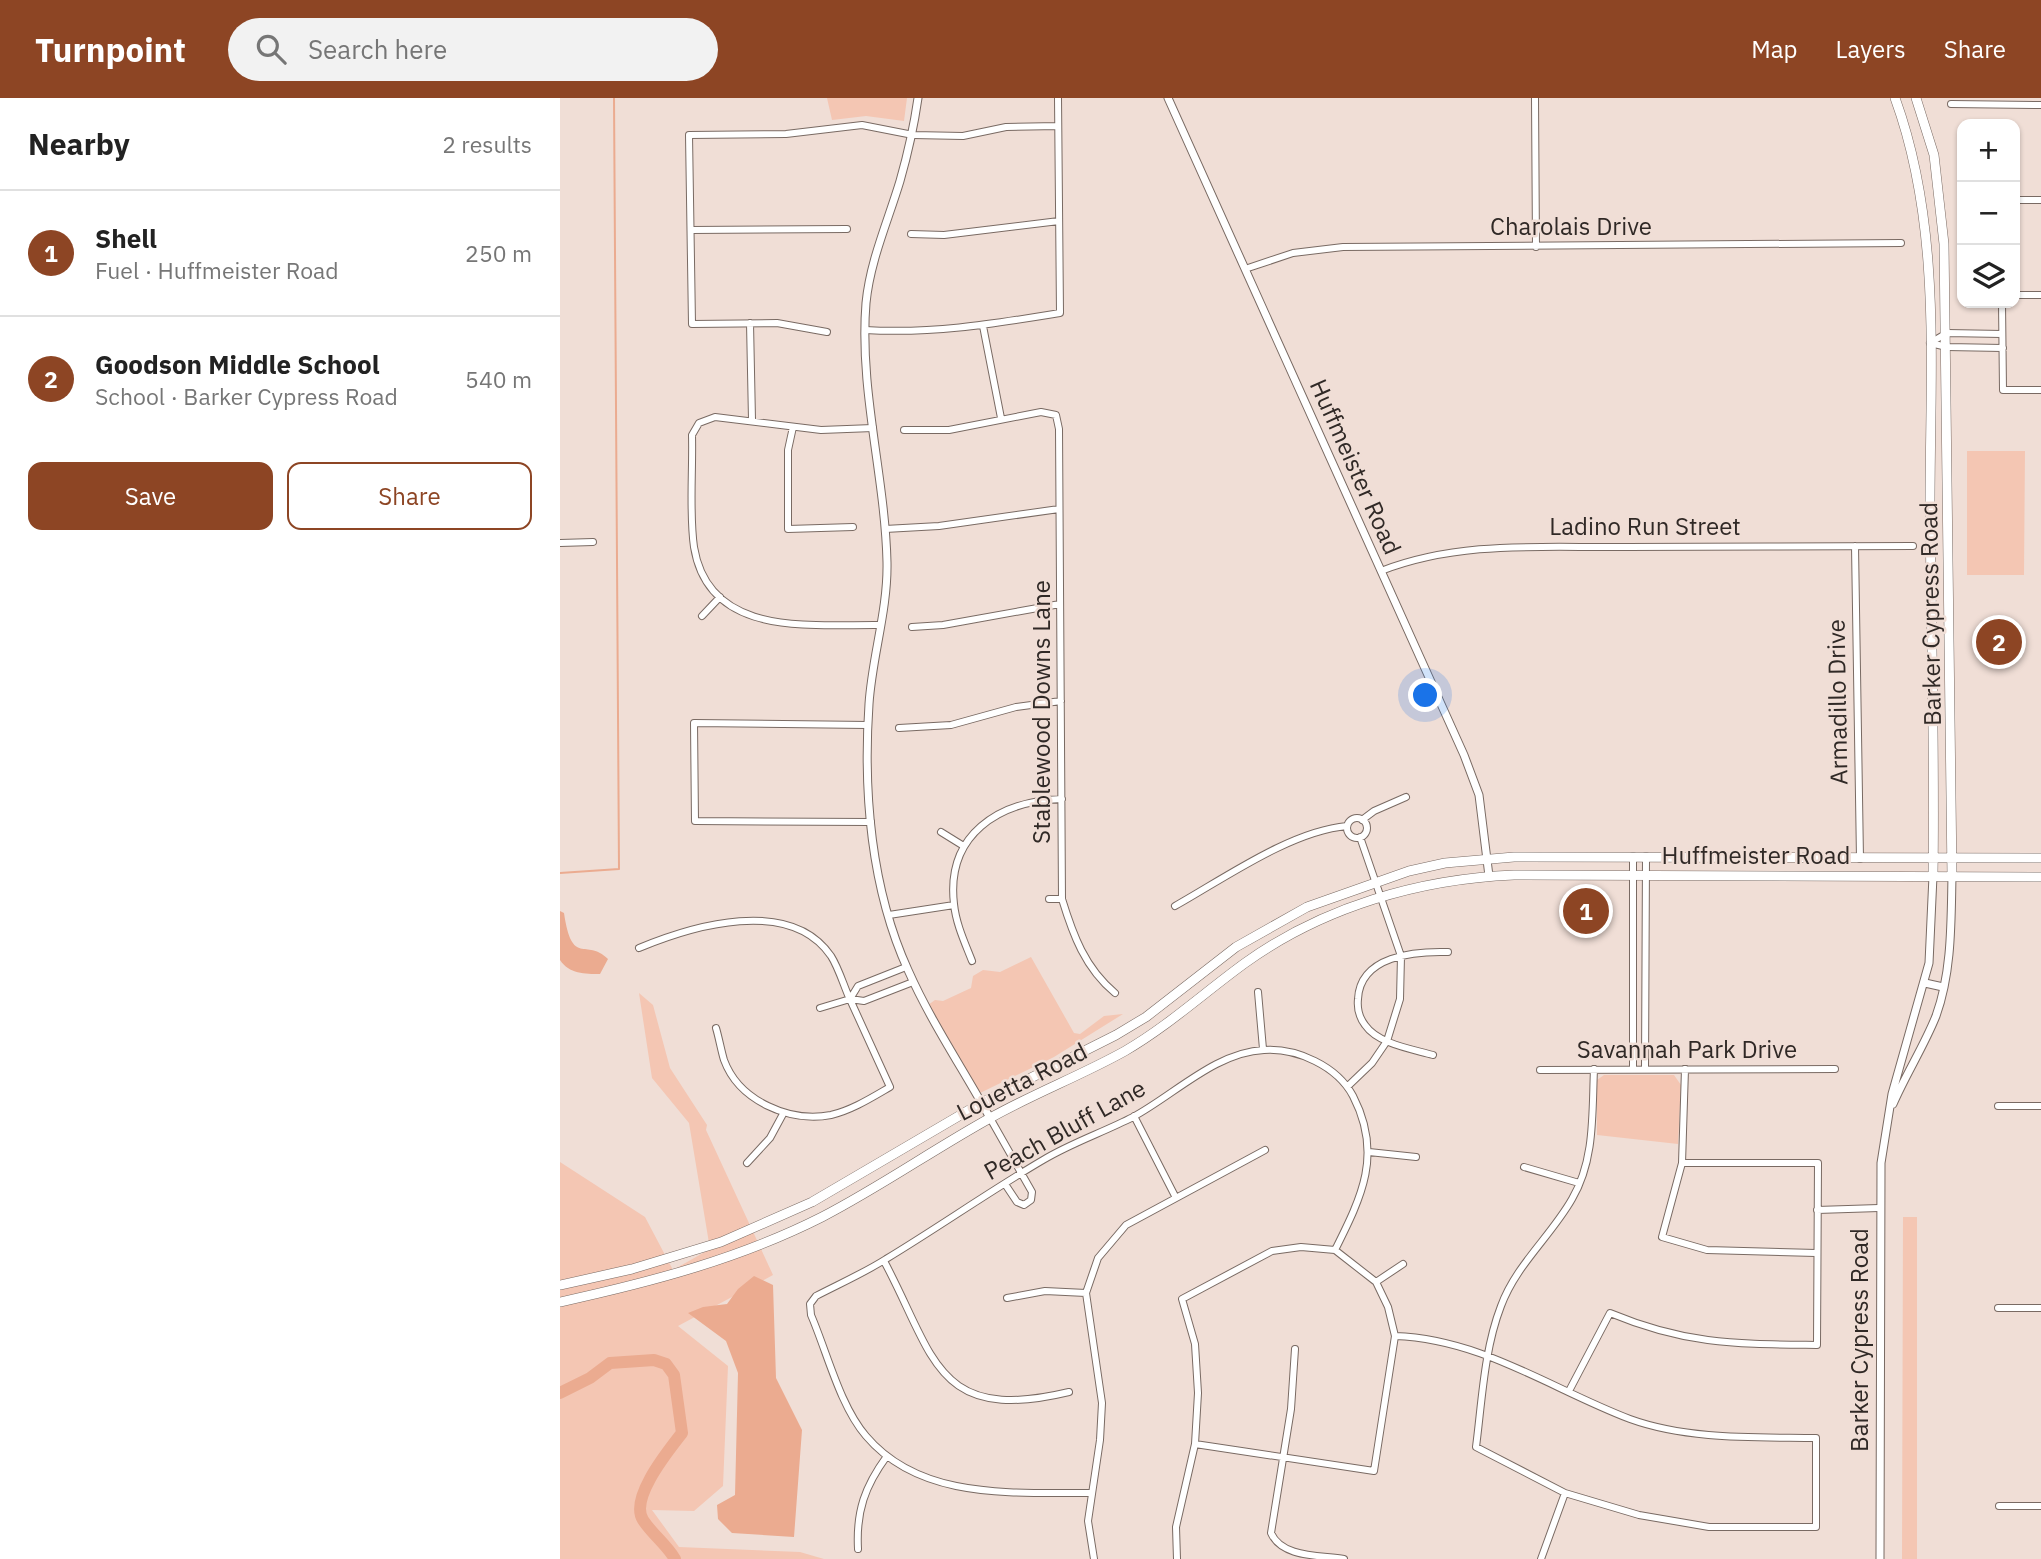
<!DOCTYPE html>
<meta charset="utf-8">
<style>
body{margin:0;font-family:"IBM Plex Sans",sans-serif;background:#f2f2f2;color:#222}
.controls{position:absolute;right:21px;top:21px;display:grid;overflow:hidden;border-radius:14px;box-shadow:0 2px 5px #0004}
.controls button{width:63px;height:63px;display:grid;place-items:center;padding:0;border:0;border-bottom:2px solid #e0e0e0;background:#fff;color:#222;font:35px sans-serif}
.you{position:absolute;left:866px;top:598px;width:24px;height:24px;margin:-18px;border:5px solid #fff;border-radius:50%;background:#1a73e8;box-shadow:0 0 0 10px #1a73e833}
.badge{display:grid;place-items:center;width:46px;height:46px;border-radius:50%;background:#8d4524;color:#fff;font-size:23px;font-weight:700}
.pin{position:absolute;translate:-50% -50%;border:4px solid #fff;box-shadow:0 2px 7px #0006}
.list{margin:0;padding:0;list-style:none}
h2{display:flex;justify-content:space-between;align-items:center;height:91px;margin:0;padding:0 28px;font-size:30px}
h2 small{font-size:23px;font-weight:400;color:#767676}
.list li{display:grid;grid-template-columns:46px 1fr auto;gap:21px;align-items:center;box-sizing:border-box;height:126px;padding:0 28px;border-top:2px solid #e0e0e0}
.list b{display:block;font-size:26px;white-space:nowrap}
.list p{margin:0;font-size:23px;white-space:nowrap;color:#767676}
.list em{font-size:23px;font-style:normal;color:#767676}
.actions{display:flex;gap:14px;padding:21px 28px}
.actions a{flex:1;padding:16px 0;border:2px solid #8d4524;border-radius:14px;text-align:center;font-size:24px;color:#8d4524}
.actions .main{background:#8d4524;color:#fff}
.icon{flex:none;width:38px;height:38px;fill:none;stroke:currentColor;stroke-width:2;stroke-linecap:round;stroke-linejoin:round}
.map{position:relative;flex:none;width:1481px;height:1461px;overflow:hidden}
header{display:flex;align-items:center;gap:42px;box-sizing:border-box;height:98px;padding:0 35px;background:#8d4524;color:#fff}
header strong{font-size:33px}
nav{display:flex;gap:38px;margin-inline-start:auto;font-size:24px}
.search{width:490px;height:63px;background:#f2f2f2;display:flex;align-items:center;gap:18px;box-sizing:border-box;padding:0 24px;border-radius:38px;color:#767676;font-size:26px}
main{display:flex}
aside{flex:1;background:#fff}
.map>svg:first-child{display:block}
.green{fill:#f4c6b3}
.water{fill:#ebab90}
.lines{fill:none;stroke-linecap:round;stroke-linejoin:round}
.stream{stroke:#ebab90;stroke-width:2}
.river{stroke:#ebab90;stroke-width:12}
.minor-casing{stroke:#796a63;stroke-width:8}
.tertiary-casing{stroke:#796a63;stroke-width:9}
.secondary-casing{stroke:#796a63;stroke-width:10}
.minor{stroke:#fff;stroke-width:6}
.tertiary{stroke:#fff;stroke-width:7}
.secondary{stroke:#fff;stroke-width:9}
.labels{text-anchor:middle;stroke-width:5;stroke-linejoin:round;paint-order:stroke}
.street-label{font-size:24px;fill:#302926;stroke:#f0ded6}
</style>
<header>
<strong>Turnpoint</strong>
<div class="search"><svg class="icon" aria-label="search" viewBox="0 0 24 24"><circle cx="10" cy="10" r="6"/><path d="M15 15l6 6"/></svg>Search here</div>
<nav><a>Map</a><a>Layers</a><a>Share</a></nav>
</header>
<main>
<aside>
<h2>Nearby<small>2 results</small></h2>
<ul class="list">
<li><span class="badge">1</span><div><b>Shell</b><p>Fuel · Huffmeister Road</p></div><em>250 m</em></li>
<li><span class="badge">2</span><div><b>Goodson Middle School</b><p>School · Barker Cypress Road</p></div><em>540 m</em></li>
</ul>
<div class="actions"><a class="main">Save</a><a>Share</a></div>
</aside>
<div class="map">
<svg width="1481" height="1461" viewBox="0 0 1481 1461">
<rect width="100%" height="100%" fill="#f0ded6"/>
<path class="green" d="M267 0H347L344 23 306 18 272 22Z
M1407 353H1465L1464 477H1407Z
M471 859 514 935 520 936 544 918 563 916 494 959 420 995 368 907 375 902 383 903 411 890 413 878 423 872 440 874Z
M79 895 93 907 110 970 147 1027 146 1032 213 1177 118 1228 168 1268 163 1388 134 1413 92 1412 119 1449 240 1454 264 1461H0V1064L85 1119 113 1172 150 1151 129 1025 92 980Z
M1044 977H1114L1121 987 1118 1046 1037 1037V982Z
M1343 1119H1357V1461H1342Z"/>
<path class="water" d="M0 813 4 815C12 870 26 839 48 861L40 876C25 876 9 876 0 862Z
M194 1178 213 1187 216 1280 242 1332 234 1439 172 1435 158 1421 157 1407 175 1397 178 1275 166 1243 128 1215 143 1209 167 1206 178 1191Z"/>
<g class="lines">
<path class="stream" d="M0 775 59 771 54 0"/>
<path class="river" d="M0 1295 30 1280 50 1265 94 1262 106 1266 114 1277 122 1335C109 1352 69 1400 83 1422 92 1436 106 1446 115 1461"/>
<defs>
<path id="minor" d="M975 0 976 149
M1391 6 1481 7
M1455 102H1481
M131 132 287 131
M351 136 384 137 499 123
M685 171 733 155 783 149 1341 145
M1455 197H1481
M1442 205 1443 292H1481
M190 225 192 322
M423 228 441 320
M305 232C374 236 432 226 500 215L498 0
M267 234 217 225 132 226 129 37 226 36 302 27 353 37 403 38 446 29 498 28
M1370 245 1387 235 1442 236
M1370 245 1387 249 1443 250
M233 329 228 352V431L293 429
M313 330 261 332 155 319 139 325 132 337C133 373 129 414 134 449 149 541 253 526 321 527
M344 332H389L481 314 496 317 499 331 502 801C513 837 525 870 555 895
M325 431 379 428 499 411
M0 445 33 444
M1295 448 1300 761
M821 473C901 442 983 450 1067 449 1162 449 1258 448 1353 448
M142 518 160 499
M352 529 383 527 500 506
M308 627 134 625 135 723 311 724
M339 630 391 627 456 609 501 603
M787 730a10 10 0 1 1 20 0a10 10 0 1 1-20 0Z
M802 722 814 713 846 699
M381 734 402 747
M1073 758V971
M489 801H502
M615 808C665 780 731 733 787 728
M329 817 394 807
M79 850C132 828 230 798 271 858 278 869 283 885 288 897 302 928 316 959 330 989 311 1000 292 1012 271 1017 230 1025 179 1003 164 962 161 952 159 940 156 930
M412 863C405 845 396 826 394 806 386 737 438 703 502 701
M698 894 703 951
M290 901 298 888 346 869
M260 910 290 901 304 903 353 884
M873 957C852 951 818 946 805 927 799 919 797 910 798 901 800 858 854 853 888 854
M1085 971 1086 758
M1125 971 1122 1065 1102 1139 1147 1152 1256 1155
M980 972 1275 971
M788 988 812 965 827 943 840 901 841 858 800 739
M1438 1008H1481
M574 1018 616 1100
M430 1020 472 1094 471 1102 464 1107 457 1104 445 1086
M809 1054 856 1059
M187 1065 210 1040 223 1016
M964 1069 1019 1085
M1257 1112 1319 1110
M324 1163C375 1258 375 1326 509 1294
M816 1184 843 1166
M447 1200 485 1193 526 1195
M1438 1210H1481
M835 1238C922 1241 991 1291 1070 1321 1128 1342 1196 1339 1256 1340V1429H1149L1079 1417 1005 1395 916 1349C922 1303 924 1252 941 1208 956 1167 991 1138 1012 1101 1035 1062 1032 1016 1034 971
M735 1251 731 1311 711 1435C722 1460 760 1457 784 1461
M1009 1293 1050 1215C1127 1247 1177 1246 1257 1247L1258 1065H1122
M531 1395C454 1394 361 1403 306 1338 280 1308 267 1254 251 1217L250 1206 256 1198C279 1186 304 1175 326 1161 379 1129 430 1093 483 1062 511 1045 544 1034 573 1019 614 997 656 954 704 952 737 950 777 968 793 998 823 1056 802 1098 775 1152
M1439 1408H1481
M298 1451C296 1413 305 1388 327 1358
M534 1461 528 1423 540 1342 542 1305 526 1195 538 1160 566 1127 705 1052
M617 1461 616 1429 635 1346 638 1295 635 1246 622 1201 712 1153 741 1149 775 1152 816 1184 828 1209 835 1238 814 1373 635 1346
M981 1461 1005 1395"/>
<path id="tertiary" d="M358 0C354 28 348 55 340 83 328 123 310 163 306 205 299 292 325 378 327 464 328 512 312 559 309 606 303 694 311 791 348 872 371 924 403 971 430 1020
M608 0 904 657 919 697 929 778
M1365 885 1383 889
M1333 1006C1346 976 1364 948 1376 918 1392 874 1391 824 1392 778
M1320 1461 1321 1065 1332 996 1369 865 1373 778"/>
<path id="secondary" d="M1335 0C1382 128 1370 271 1370 406 1371 530 1375 654 1373 778
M1356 0 1374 57 1384 146 1392 778
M0 1187 72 1171 161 1144 252 1104 421 1005 556 937 586 919 676 849 747 809 849 773 885 765 954 759 1481 760
M0 1204C91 1184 179 1161 262 1119 320 1089 374 1051 432 1019 475 995 522 977 565 953 608 928 645 894 685 865 763 809 859 781 954 777L1481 779"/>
</defs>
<use href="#minor" class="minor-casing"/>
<use href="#tertiary" class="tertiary-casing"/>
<use href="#secondary" class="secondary-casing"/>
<use href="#minor" class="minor"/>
<use href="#tertiary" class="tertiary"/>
<use href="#secondary" class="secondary"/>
</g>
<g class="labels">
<g class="street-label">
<text x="1011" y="137">Charolais Drive</text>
<text transform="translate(795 369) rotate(66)" y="8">Huffmeister Road</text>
<text x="1085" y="437">Ladino Run Street</text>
<text transform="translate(1371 516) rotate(-91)" y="8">Barker Cypress Road</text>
<text transform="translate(1278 604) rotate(-91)" y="8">Armadillo Drive</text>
<text transform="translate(482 614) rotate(-90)" y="8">Stablewood Downs Lane</text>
<text x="1196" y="766">Huffmeister Road</text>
<text x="1127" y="960">Savannah Park Drive</text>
<text transform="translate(462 984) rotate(-27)" y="8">Louetta Road</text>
<text transform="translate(505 1032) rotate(-29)" y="8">Peach Bluff Lane</text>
<text transform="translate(1300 1242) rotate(-90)" y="8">Barker Cypress Road</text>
</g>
</g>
</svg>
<div class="controls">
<button>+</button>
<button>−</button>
<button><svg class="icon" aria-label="layers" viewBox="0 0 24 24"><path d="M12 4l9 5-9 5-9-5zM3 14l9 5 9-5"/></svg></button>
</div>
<div class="you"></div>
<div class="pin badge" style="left:1026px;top:813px">1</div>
<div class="pin badge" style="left:1439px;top:544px">2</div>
</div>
</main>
